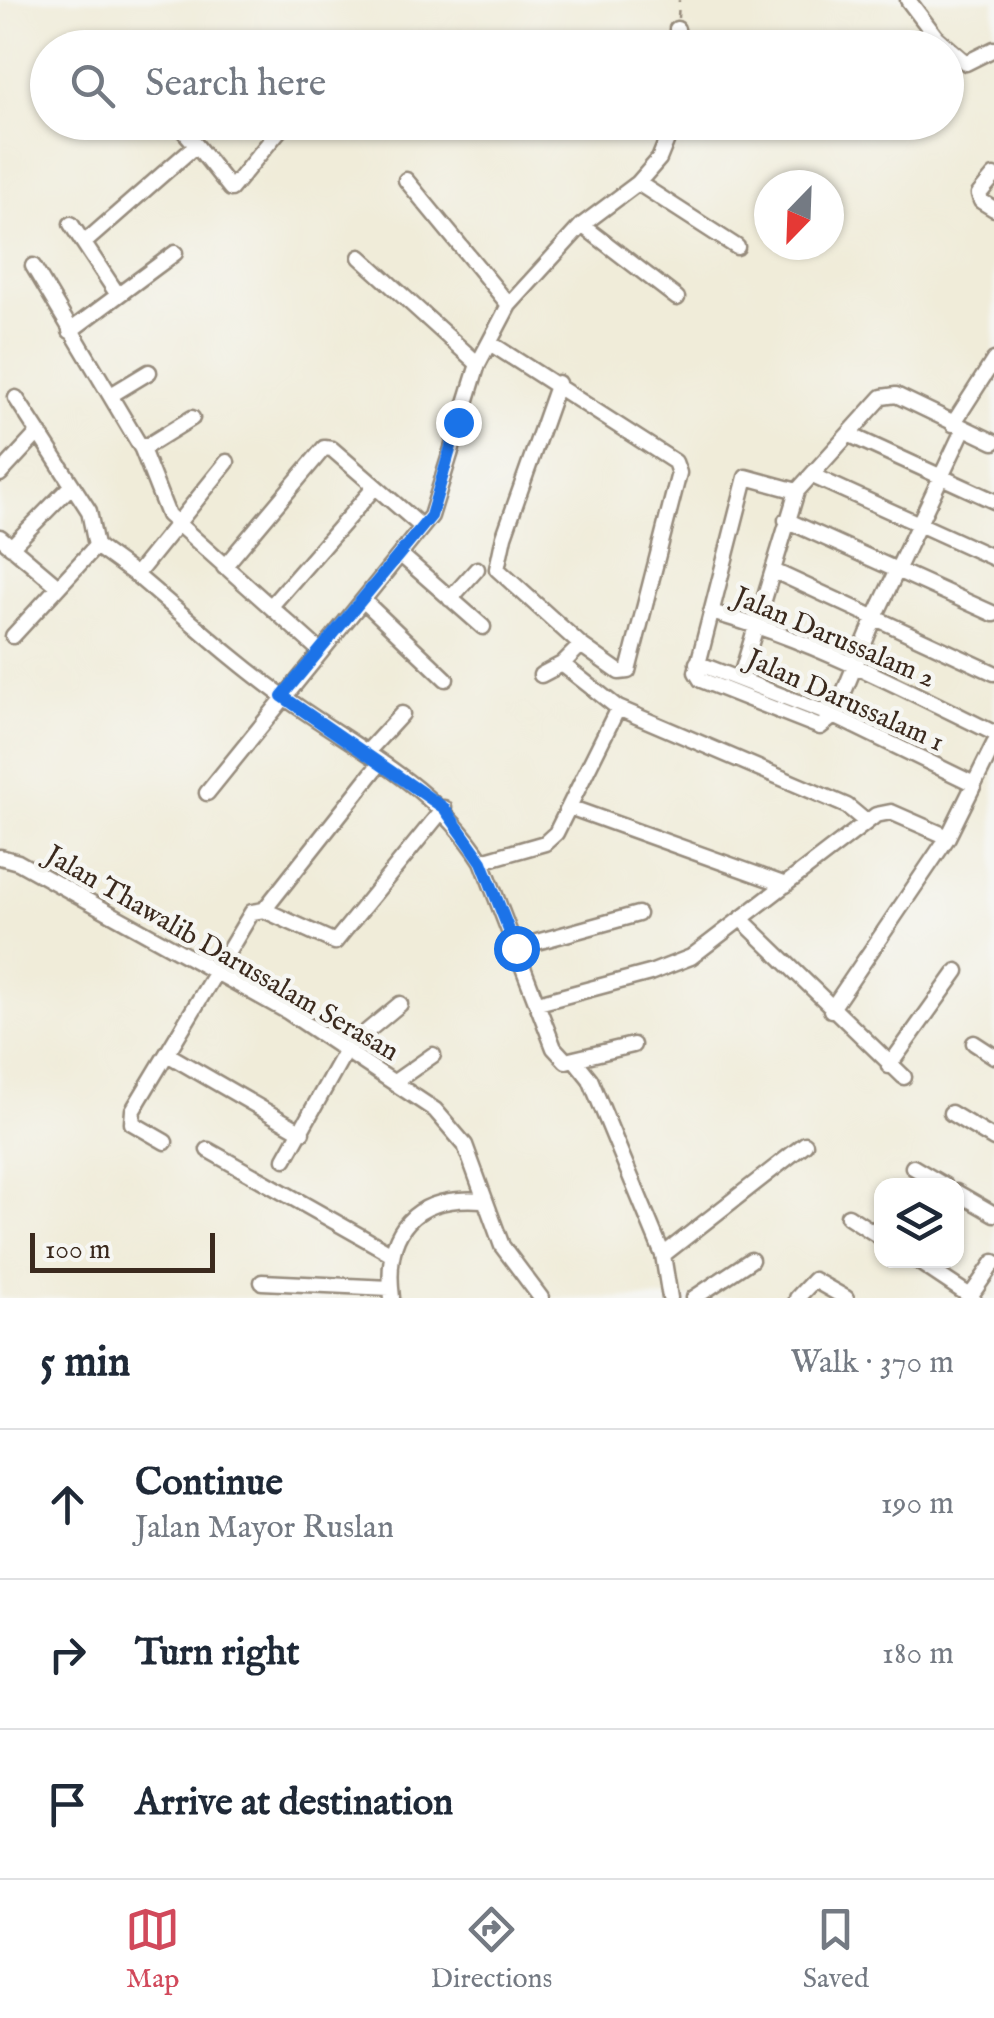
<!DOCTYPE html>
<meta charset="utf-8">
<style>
body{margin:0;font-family:"IM FELL English",serif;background:#f2f2f3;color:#1f2937}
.controls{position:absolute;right:30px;bottom:30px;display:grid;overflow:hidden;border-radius:20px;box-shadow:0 2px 8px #0004}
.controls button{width:90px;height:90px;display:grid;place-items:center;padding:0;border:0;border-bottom:2px solid #e0e1e3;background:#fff;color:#1f2937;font:50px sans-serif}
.compass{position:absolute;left:754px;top:170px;width:90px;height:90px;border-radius:50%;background:#fff;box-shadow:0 2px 8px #0004;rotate:203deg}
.scale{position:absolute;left:30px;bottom:25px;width:185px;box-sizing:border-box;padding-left:10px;border:5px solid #3b2a1e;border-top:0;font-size:28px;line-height:35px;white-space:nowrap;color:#3b2a1e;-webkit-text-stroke:8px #f6f6f2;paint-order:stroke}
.stop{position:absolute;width:30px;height:30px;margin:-22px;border:8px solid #1a73e8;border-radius:50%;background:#fff}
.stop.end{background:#1a73e8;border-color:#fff;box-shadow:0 2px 10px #0008}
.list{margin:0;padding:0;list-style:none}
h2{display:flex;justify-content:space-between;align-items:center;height:130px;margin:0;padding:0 40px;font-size:42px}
h2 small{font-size:32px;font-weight:400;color:#747a83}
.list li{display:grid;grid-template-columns:65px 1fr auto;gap:30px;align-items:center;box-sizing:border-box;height:150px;padding:0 40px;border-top:2px solid #e0e1e3}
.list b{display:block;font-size:38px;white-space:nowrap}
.list p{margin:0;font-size:32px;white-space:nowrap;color:#747a83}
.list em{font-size:32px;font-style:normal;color:#747a83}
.icon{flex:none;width:55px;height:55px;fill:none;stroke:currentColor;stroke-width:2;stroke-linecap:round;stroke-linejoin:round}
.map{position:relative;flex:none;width:994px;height:1298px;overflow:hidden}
.search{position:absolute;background:#fff;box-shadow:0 2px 8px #0004;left:30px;right:30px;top:30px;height:110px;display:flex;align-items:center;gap:25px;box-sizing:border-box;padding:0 35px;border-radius:55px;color:#747a83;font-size:38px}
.sheet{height:580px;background:#fff}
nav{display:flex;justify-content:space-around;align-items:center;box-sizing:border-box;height:140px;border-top:2px solid #e0e1e3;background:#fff;font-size:28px;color:#747a83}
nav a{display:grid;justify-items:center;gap:5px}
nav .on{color:#d1495b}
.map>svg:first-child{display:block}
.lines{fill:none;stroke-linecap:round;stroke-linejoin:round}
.minor-casing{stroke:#968b7c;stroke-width:19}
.path{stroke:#968b7c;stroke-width:2.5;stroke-dasharray:8 8;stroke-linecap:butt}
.minor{stroke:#fff;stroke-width:14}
.route{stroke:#1a73e8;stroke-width:12}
.labels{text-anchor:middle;stroke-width:9;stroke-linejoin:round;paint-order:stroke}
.street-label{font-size:28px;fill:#3b2a1e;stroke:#f6f6f2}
</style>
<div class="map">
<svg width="994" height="1298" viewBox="0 0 994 1298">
<rect width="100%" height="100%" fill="#f6f6f2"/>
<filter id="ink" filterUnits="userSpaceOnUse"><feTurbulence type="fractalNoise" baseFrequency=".01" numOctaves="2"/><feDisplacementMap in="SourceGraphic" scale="20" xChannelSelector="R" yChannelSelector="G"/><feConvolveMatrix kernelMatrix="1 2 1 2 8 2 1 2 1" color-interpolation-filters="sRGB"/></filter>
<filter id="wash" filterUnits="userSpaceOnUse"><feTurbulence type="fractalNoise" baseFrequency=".0048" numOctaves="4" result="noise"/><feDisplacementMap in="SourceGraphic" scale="40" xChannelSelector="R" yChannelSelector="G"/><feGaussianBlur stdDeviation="2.25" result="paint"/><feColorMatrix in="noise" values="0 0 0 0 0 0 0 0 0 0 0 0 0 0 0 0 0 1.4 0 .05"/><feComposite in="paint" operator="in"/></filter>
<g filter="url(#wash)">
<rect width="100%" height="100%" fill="#f0ecd9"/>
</g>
<g filter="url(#ink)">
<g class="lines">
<defs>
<path id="minor" d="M908 0 936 37 966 63 994 49
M677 29 679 48
M176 122 196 145
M994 176 979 194 981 201 994 209
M406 180 509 305
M638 183 737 247
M71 224 118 295
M582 225 677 298
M84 243 196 145 231 189 286 122
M360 257 478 364
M33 266 142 449 168 515 320 651
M70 331 175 253
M490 343 675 462 679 473 628 671 619 672 581 645 562 664
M558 383 504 536 497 569 581 645
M111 395 149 372
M953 424 994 360
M850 435 994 501
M142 449 192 418
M227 462 136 575C185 616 232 660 284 697 358 750 432 783 482 861L554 1048 566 1061 574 1059 590 1079 663 1255 670 1298
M0 474 37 434
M813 476 994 558
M797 491 746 477 696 672 701 680 820 727 834 716 875 617 964 428
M786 520 994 614
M0 537 58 586
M96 546 136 575
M11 547 72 485
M401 555 483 627
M224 567 324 448 332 449 422 527
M774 571 994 673
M450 599 477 569
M363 600 446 679
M271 606 375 487
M711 612C810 639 902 688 994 733
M13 636 96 546 89 511 16 398
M697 663 834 716 974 784
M541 675 562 664 618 708 847 806 865 821
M740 679 797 491 882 397 896 395 994 442
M367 752 402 714
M207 793 431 516 478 364 509 305 582 225 638 183 659 159 674 122
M569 807 786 885
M0 857 18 862 288 1012 435 1110 465 1145 502 1246 541 1298
M482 861 545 843 556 833 618 708
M264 910 381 762
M742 920 904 1077
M515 948 638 914
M538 1003 650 973 691 957 876 815 891 812 948 837
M831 1010 948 837 994 744
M974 1043 994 1056
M167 1054 302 1132
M574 1059 633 1045
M889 1066 957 971
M396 1081 433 1055
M951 1113 994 1139
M165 1142 132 1123 133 1110 252 912 264 910 335 942 444 808
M208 1150 392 1254
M285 1159 347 1048 400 1004
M913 1167 945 1186
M956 1192 994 1214
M848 1216 882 1238
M663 1255 805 1144
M916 1260 973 1298
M262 1282 390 1288
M392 1298C383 1230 415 1195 482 1200
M694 1298 751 1260
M797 1298 814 1280 846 1298
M969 1298 994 1262"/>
</defs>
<use href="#minor" class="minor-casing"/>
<path class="path" d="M678 18 679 0"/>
<use href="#minor" class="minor"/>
</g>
</g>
<g class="lines" filter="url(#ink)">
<path class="route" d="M458 422 431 516 282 696 444 808 482 862 516 948"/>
</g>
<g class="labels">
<g class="street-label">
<text transform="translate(835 636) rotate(23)" y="10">Jalan Darussalam 2</text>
<text transform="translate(846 699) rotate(24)" y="10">Jalan Darussalam 1</text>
<text transform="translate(223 952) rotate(30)" y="10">Jalan Thawalib Darussalam Serasan</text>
</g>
</g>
</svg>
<div class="controls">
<button><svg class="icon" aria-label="layers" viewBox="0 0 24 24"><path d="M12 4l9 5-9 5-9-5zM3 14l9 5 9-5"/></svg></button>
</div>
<svg class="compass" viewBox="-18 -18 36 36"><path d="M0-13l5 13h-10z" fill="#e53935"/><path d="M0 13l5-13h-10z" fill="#747a83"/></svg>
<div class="scale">100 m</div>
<div class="stop" style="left:516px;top:948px"></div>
<div class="stop end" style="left:458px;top:422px"></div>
<div class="search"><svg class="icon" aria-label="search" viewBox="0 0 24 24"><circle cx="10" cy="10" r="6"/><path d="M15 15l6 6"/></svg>Search here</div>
</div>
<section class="sheet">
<h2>5 min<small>Walk · 370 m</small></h2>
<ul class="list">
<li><svg class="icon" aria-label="ahead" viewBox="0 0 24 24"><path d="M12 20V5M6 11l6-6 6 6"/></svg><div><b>Continue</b><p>Jalan Mayor Ruslan</p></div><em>190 m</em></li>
<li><svg class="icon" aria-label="right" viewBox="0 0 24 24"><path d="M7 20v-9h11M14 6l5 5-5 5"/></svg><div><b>Turn right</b></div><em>180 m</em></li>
<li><svg class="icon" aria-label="arrive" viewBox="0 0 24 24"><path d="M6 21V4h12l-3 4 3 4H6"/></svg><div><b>Arrive at destination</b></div></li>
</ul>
</section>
<nav>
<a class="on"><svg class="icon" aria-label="map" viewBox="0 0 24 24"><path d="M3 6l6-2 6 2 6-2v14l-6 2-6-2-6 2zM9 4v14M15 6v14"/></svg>Map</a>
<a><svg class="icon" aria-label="directions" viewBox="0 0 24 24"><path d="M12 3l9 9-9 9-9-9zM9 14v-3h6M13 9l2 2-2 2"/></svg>Directions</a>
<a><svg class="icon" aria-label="saved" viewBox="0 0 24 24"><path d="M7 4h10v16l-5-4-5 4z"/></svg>Saved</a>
</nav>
